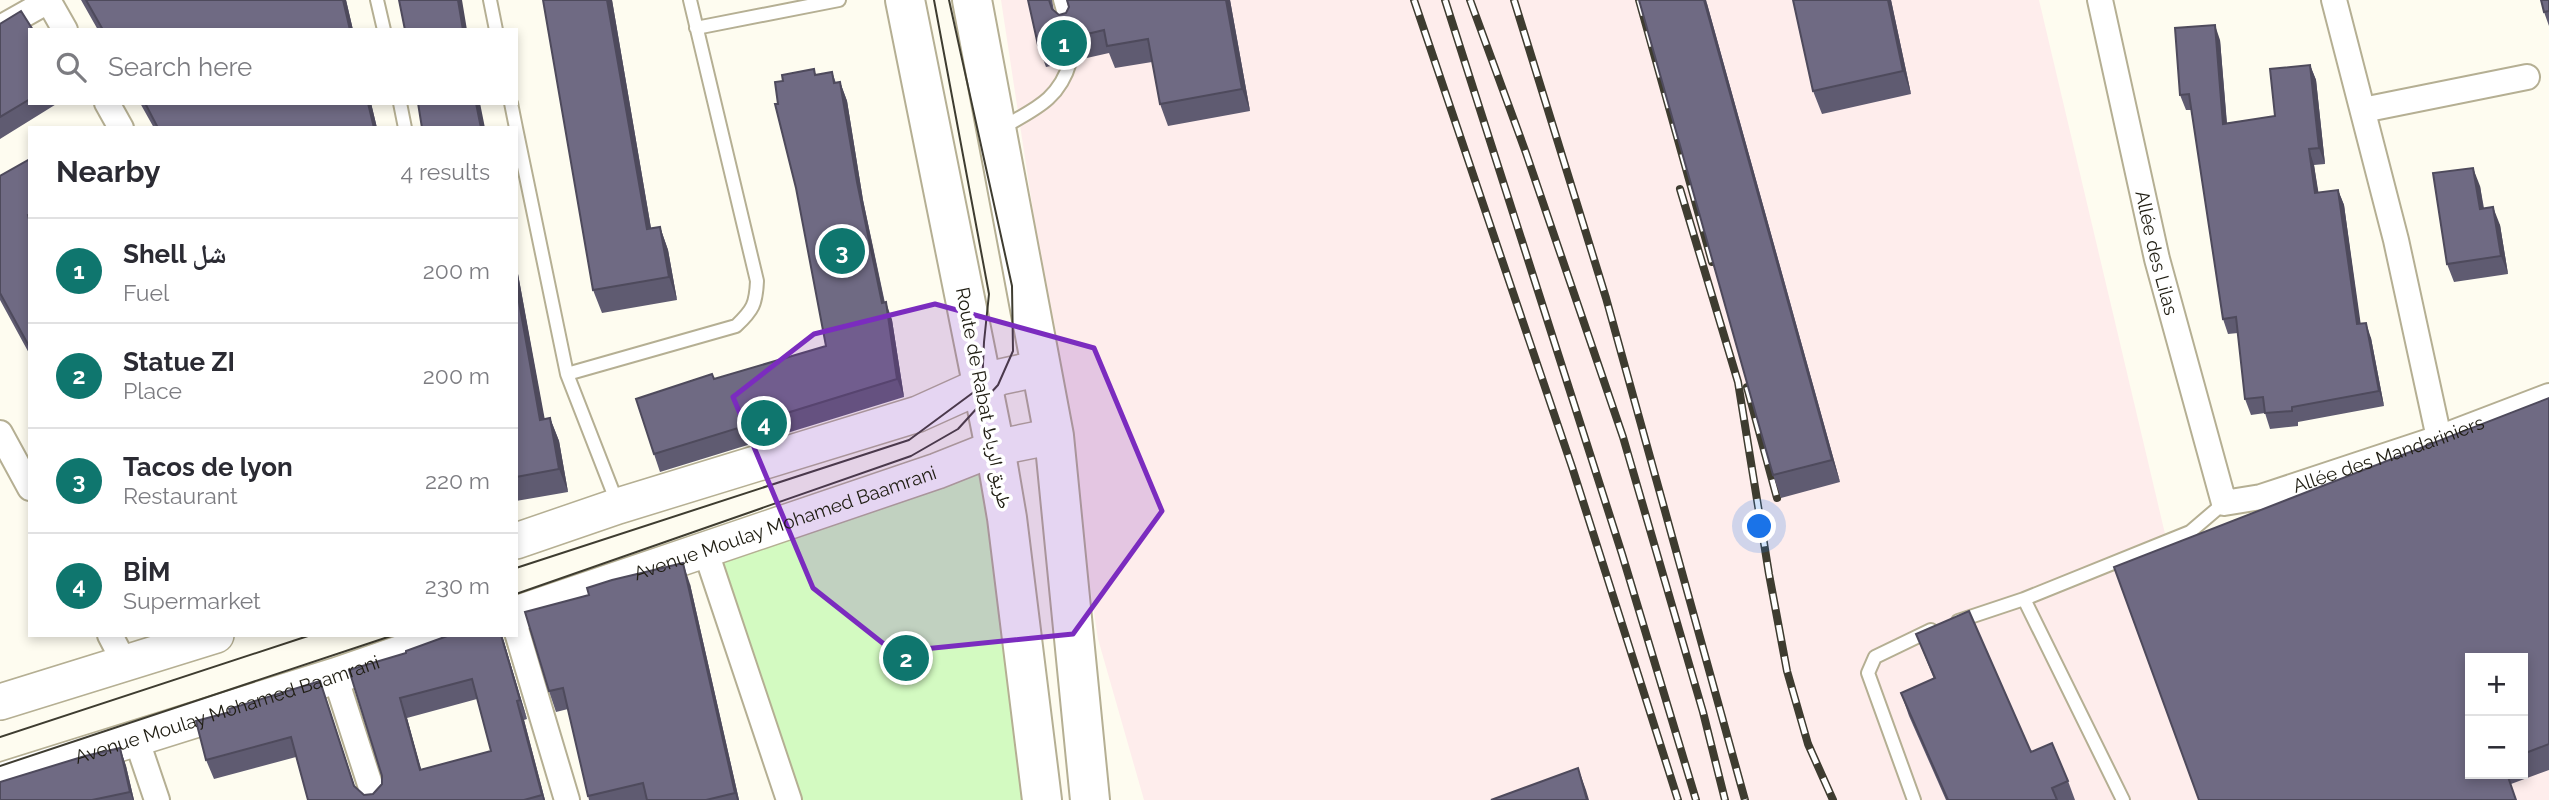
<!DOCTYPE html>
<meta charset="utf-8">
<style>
body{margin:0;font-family:Raleway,"Noto Naskh Arabic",sans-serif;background:#f7f7f7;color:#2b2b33}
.controls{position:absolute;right:21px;bottom:21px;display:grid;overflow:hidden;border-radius:0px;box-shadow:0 4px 10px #0003}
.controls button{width:63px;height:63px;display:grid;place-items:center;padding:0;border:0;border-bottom:2px solid #e1e1e2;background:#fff;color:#2b2b33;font:35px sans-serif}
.you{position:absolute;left:1760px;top:527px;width:24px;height:24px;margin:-18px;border:5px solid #fff;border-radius:50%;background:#1a73e8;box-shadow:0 0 0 10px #1a73e833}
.badge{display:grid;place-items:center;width:46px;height:46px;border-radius:50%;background:#0f766e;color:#fff;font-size:23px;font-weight:700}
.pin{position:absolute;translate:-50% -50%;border:4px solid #fff;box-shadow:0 2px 7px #0006}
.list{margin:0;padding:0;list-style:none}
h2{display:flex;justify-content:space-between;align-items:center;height:91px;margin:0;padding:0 28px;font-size:30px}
h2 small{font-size:23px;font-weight:400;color:#7c7c81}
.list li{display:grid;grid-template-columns:46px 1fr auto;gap:21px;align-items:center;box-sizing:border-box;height:105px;padding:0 28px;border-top:2px solid #e1e1e2}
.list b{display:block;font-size:26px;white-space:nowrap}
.list p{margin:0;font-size:23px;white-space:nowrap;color:#7c7c81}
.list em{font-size:23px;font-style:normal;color:#7c7c81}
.icon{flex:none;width:38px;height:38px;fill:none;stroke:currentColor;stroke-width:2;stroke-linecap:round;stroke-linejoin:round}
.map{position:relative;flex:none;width:2549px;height:800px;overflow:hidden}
.search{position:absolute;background:#fff;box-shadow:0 4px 10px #0003;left:28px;top:28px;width:490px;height:77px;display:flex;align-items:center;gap:18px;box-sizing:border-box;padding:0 24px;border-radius:0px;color:#7c7c81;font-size:26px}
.panel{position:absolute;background:#fff;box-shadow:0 4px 10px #0003;left:28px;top:126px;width:490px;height:511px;border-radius:0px}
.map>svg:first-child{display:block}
.industrial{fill:#feedec;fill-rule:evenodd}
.green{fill:#d3fac1}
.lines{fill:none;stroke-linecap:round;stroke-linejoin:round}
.lane-casing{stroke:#b5af93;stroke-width:16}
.street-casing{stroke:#b5af93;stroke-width:28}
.secondary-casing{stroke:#b5af93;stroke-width:38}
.primary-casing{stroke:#b5af93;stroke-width:42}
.lane{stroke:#fff;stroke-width:12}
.street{stroke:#fff;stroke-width:24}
.secondary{stroke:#fff;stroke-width:35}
.primary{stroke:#fff;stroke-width:38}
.tram{stroke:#3e3c30;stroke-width:2}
.rail-casing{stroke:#3e3c30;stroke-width:8}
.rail{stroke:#fff;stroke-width:5;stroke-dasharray:16;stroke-linecap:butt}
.wall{fill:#5f5b71;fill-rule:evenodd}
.shaded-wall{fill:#4e4a5c}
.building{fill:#6f6a83;stroke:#4e4a5c;stroke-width:2;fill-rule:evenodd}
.marked{fill:#7b2cbf;fill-opacity:0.2;stroke:#7b2cbf;stroke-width:5;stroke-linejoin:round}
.labels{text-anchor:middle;stroke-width:7;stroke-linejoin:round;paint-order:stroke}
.street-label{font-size:19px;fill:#1f1d12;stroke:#fff}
</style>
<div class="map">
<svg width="2549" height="800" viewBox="0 0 2549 800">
<rect width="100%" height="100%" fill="#fefcf0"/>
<path class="industrial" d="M1001 0H2039L2170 555 2549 414V800H1144L1098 639ZM2470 658H2523V774H2470Z"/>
<path class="green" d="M989 462 1023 800H787L709 549Z"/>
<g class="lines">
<defs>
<path id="lane" d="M377 0 384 30
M490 0 496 30
M1060 0 1068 28
M696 28 839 0
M400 103 405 128
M511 103 516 128
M516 128 567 374 618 505
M1000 129C1032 110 1059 101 1070 62
M567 374 736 326C753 310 756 304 757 281L690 0
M1958 621 2024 599
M1914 800 1868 673 1875 657 1931 630
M2123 800 2024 599 2190 532 2224 503"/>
<g id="street">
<path d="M48 0 65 30"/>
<path id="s1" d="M2100 0 2157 259 2224 503 2261 497 2439 438 2549 396"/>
<path d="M2334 0 2396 240 2439 438"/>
<path d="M0 28 48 1"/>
<path d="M107 103 121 128"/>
<path d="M2363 110 2527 77"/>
<path d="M0 433 30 488"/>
<path d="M705 549 789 800"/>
<path d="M516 629 567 800"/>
<path d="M110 635 124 662"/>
<path d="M335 676 375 800"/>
<path d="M136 738 157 800"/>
</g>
<g id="secondary">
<path d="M516 541 618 506 918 414 1000 377 1041 368"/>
<path id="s2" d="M516 614 937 471 995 448 1054 436"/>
<path d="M0 702 216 635"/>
<path id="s3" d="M0 781 335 676 454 635"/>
</g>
<path id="primary" d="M905 0 995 448 1007 518 1042 800
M972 0 1054 436 1090 800"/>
</defs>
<use href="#lane" class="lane-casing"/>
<use href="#street" class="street-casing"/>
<use href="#secondary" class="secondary-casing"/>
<use href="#primary" class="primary-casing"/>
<use href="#lane" class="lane"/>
<use href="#street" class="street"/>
<use href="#secondary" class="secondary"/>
<use href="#primary" class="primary"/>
<path class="tram" d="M516 568 909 440 982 386 984 342 989 294 934 0
M516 594 911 456 958 429 998 385 1013 351 1012 286 949 0
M0 737 311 635
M0 766 394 635"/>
<defs>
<path id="rail" d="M1414 0 1572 467 1678 800
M1445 0 1622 554 1696 800
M1470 0 1526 153 1623 437 1703 712 1725 800
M1514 0 1606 298 1745 800
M1639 0 1712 262
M1680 189 1738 382 1769 574 1787 671 1808 744 1833 800
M1747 387 1777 498"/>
</defs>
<use href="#rail" class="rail-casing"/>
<use href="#rail" class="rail"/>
</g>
<path class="wall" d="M81 0H346L353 30H98Z
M543 0H612L651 228 660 227 668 250 677 300 602 313 593 290Z
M1028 0H1052L1054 11 1059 15 1066 13 1230 0 1250 111 1168 126 1160 104 1152 62 1115 68 1109 53 1078 60 1074 54H1068L1064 56 1060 64 1046 67 1038 45Z
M1706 0 1840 482 1781 498 1773 475Z
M1793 0H1891L1911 94 1822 114 1813 91Z
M2549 0V26L2544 12Z
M0 24 30 30V103H58L0 139Z
M2220 40 2227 123 2275 116 2310 65 2316 80 2325 164 2314 165 2318 193 2338 190 2344 205 2360 324 2371 338 2384 406 2298 422V426L2270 429 2265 413 2251 415 2245 399 2238 333 2228 334 2223 319 2192 110H2186L2180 95Z
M832 72 836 83 840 82 847 101 863 200 885 303 892 320 904 397 660 472 654 454 714 379 826 346 796 188 778 104 816 75Z
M140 103H371L377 128H154Z
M30 159V355L0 300V176Z
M2480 186 2484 208 2500 225 2508 274 2454 282 2447 264Z
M516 268 518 274 544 419 550 418 559 441 568 492 516 501Z
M2549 398V770L2511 784 2199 800ZM2523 658V774H2470Z
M690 584 739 800H589L568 709 556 712 549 691Z
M1916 634 2031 752 2068 781 2075 800H1946L1909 716 1901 693 1934 679Z
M450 635H502L527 719 524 720 545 800H308L296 757 214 779 206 760 230 712 320 681 355 787 364 795 373 794 382 784 406 653ZM477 699 491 751 421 770 407 718Z
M120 748 126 766 134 800H0Z"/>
<path class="shaded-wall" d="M343 0H346L353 30H350Z
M458 0H462L467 30H463Z
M607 0H612L655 252 647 229Z
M1226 0H1230L1250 111 1242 89Z
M1704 0H1706L1840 482 1832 460Z
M1888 0H1891L1911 94 1903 71Z
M2215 25 2220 40 2228 139 2223 124Z
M1056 34 1064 56 1060 64 1052 42Z
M2310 65 2316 80 2325 164 2319 148Z
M840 82 847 101 863 200 887 315 886 302 892 320 904 397 897 379 857 182Z
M368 103H371L377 128H374Z
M476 103H480L485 128H481Z
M2309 149 2314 165 2321 208 2315 193Z
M2473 168 2480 186 2486 227 2480 209Z
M2338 190 2344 205 2363 340 2357 324Z
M2493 207 2500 225 2508 274 2501 256Z
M660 227 668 250 677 300 669 277Z
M516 268 518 274 549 442 540 420 516 285Z
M2366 323 2371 338 2384 406 2379 391Z
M550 418 559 441 568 492 559 469Z
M683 563 690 584 739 800H737L735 793Z
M501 635 504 642 527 719 520 700Z
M320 681 327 701 359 800 354 786Z
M400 698 407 718 427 790 420 770Z
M517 701 524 720 545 800H543L542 795Z
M120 748 126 766 134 800H133L130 792Z
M1578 768 1586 790 1589 800H1587Z"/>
<path class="building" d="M86 0H343L350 30H103Z
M399 0H458L463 30H405Z
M543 0H607L647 229 660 227 669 277 593 290Z
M1028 0H1049L1052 9 1059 15 1066 13 1069 7 1067 0H1226L1242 89 1160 104 1148 39 1107 46 1104 30 1070 38 1066 32H1060L1056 34 1052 42 1038 45Z
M1639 0H1704L1832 460 1773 475Z
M1793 0H1888L1903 71 1813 91Z
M2541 0H2549V11L2544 12Z
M21 11 33 30H30V99L0 117V24Z
M2215 25 2223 124 2275 116 2270 69 2310 65 2319 148 2309 149 2315 193 2338 190 2357 324 2366 323 2379 391 2292 407V411L2265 413 2263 397 2245 399 2236 317 2223 319 2189 94 2180 95 2175 28Z
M814 69 815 75 832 72 834 83 840 82 857 182 882 303 886 302 897 379 654 454 636 399 712 374 714 379 826 346 796 188 775 104H778L775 82 783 81 782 75Z
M145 103H368L374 128H158Z
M418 103H476L481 128H422Z
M30 159V214L28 215 30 224V348L0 293V176Z
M2473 168 2480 209 2493 207 2501 256 2447 264 2433 173Z
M516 285 540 420 550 418 559 469 516 477Z
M2549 398V744L2523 754V658H2470V774H2507L2516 800H2199L2114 567Z
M683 563 735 793 706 800H647L643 783 588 796 563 688 549 691 525 612 589 595 587 588 612 580Z
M1969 611 2031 752 2052 743 2068 781 2052 788 2057 800H1948L1901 693 1935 678 1916 634Z
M450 635H501L520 700 517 701 542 795 524 800H308L291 737 206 760 196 721 230 712 229 709 320 681 354 786 364 795 373 794 382 784V776L349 670 406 653V651ZM472 679 491 751 420 770 400 698Z
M120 748 130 792 92 800H0V782L85 756Z
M1578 768 1587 800H1491Z"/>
<path class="marked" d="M935 304 1094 348 1162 511 1073 634 894 652 813 588 733 397 814 334Z"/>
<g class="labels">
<g class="street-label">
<text dy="7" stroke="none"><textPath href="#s1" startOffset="259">Allée des Lilas</textPath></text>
<text transform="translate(984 398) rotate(79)" y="7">Route de Rabat طريق الرباط</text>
<text dy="7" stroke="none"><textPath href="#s1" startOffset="690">Allée des Mandariniers</textPath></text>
<text dy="7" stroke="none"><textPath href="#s2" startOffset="284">Avenue Moulay Mohamed Baamrani</textPath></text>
<text dy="7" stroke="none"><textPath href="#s3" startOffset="238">Avenue Moulay Mohamed Baamrani</textPath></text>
</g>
</g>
</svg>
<div class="controls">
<button>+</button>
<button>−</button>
</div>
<div class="you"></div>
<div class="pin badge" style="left:1064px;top:43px">1</div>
<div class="pin badge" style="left:906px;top:658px">2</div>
<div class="pin badge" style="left:842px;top:251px">3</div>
<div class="pin badge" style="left:764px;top:423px">4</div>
<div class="search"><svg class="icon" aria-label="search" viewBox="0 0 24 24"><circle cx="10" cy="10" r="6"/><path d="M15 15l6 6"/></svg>Search here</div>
<section class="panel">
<h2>Nearby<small>4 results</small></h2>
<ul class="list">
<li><span class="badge">1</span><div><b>Shell شل</b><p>Fuel</p></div><em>200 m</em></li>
<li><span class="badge">2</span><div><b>Statue ZI</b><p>Place</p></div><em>200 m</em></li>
<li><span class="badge">3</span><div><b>Tacos de lyon</b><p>Restaurant</p></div><em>220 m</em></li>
<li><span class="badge">4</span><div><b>BİM</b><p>Supermarket</p></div><em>230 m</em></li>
</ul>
</section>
</div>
